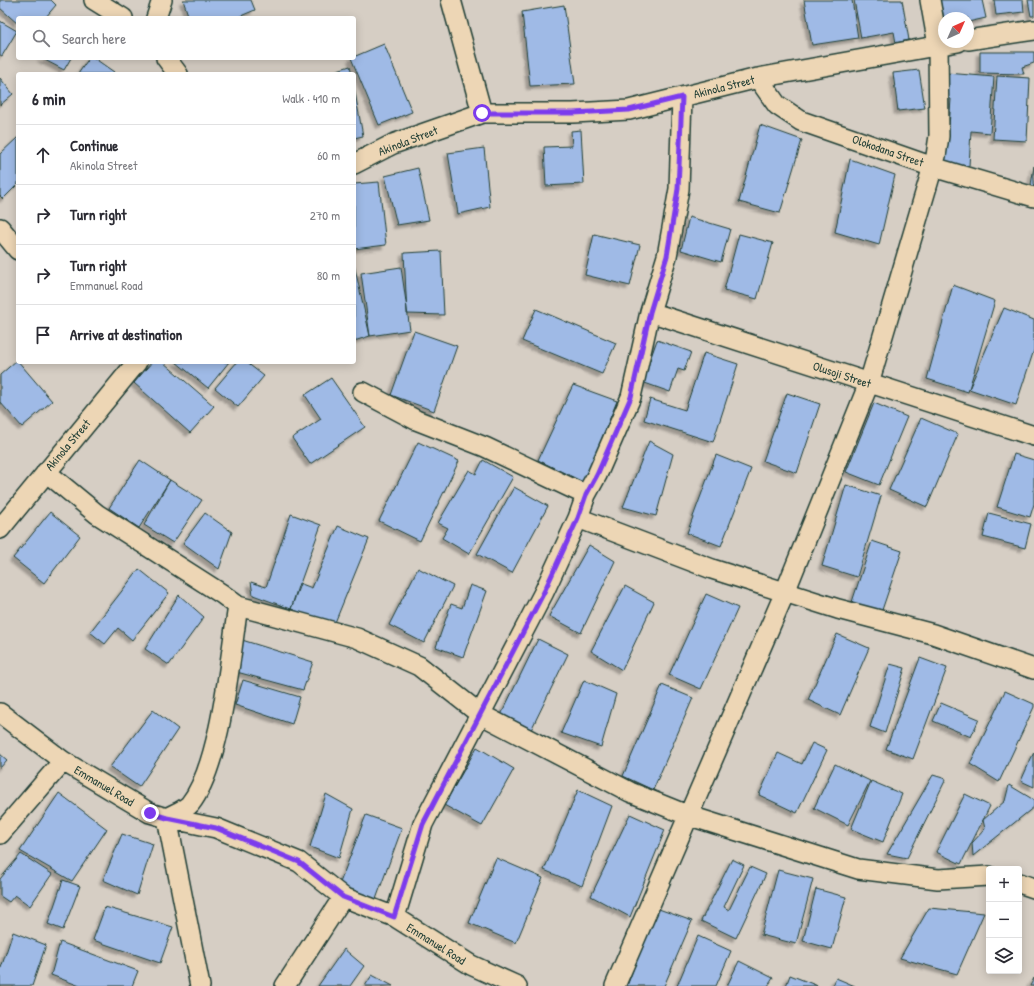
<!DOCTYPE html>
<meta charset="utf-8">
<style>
body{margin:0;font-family:"Patrick Hand",sans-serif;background:#f7f7f7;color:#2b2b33}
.controls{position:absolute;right:12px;bottom:12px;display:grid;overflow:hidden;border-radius:4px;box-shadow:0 2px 10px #0003}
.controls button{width:36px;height:36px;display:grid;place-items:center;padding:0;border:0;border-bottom:1px solid #e1e1e2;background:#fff;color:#2b2b33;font:20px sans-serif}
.compass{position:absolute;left:938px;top:12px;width:36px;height:36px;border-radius:50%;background:#fff;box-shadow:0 2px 10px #0003;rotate:45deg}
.stop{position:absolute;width:12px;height:12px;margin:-9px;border:3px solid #7c3aed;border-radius:50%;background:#fff}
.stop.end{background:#7c3aed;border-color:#fff;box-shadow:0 1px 4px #0008}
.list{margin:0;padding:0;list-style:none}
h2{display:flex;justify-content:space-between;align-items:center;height:52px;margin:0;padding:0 16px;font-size:17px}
h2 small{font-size:13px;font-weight:400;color:#7c7c81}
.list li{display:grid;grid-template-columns:26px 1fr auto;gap:12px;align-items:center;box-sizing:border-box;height:60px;padding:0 16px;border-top:1px solid #e1e1e2}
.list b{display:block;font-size:15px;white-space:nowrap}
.list p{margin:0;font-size:13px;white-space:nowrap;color:#7c7c81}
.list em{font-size:13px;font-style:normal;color:#7c7c81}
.icon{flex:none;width:22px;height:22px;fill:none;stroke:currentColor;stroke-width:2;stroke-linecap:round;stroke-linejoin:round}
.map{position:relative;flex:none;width:1034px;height:986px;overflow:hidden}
.search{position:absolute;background:#fff;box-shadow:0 2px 10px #0003;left:16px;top:16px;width:340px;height:44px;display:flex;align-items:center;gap:10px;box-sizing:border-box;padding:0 14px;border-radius:4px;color:#7c7c81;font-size:15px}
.panel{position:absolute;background:#fff;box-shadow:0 2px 10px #0003;left:16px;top:72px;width:340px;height:292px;border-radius:4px}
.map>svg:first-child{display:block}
.building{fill:#9fbae6;stroke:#1f3d34;filter:url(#shadow)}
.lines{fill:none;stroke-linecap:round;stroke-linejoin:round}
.minor-casing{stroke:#1f3d34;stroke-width:22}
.minor{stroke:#edd6b5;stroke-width:19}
.route{stroke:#7c3aed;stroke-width:5}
.labels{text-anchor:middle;stroke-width:3.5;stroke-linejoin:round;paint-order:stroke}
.street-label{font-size:12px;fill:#1f3d34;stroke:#edd6b5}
</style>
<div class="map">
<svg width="1034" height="986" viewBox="0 0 1034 986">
<defs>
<filter id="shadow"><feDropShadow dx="-3.5" dy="3.5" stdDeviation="1" flood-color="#0004"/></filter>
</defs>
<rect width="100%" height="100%" fill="#d6cec4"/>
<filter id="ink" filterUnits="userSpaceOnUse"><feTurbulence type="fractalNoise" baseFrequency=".025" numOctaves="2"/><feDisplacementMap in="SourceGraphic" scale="8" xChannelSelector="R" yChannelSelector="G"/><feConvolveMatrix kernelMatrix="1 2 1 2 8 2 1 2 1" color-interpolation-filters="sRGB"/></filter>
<g filter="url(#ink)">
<path class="building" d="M0 0H51L56 5 45 18H18V24L0 8Z
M183 0H251L255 10 236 18H189Z
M804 0H852L858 38 812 45Z
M854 0H902L909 40 896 43 894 32 861 38Z
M940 0H982L986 18 968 22V18L944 19Z
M994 0H1023L1024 12 996 15Z
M1028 0H1034V16H1031Z
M564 5 575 84 530 86 522 12Z
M0 21 17 31 2 56 0 55Z
M384 44 412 112 379 125 351 58Z
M980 52H1034V63L1022 67 1024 74 980 73Z
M41 58H71L64 70Z
M89 58H94L114 72 113 74H78Z
M350 66 352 74H325Z
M919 70 925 108 898 111 893 73Z
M947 73 994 77 990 133 971 131 969 166 941 164 944 129 949 127 951 99 945 98Z
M997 76 1030 78 1027 141 993 139Z
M0 78 13 94 0 105Z
M354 87 363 136 354 138Z
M760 125 802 140 780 213 739 202Z
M581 130 584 184 546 186 544 147 572 146 571 131Z
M18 137V184L3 199 0 196V154Z
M484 148 490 207 458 214 448 153Z
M850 159 895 175 879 245 835 232Z
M1034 166V192L1030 191Z
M418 168 429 220 397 225 385 176Z
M379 182 386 245 354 249V184Z
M689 217 730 229 721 262 681 250Z
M594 234 640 245 630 286 585 275Z
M739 234 773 243 757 299 724 290Z
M441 251 444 315 407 314 404 253Z
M354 264 370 336 354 341Z
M401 267 410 330 370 336 361 273Z
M953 285 995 301 968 392 927 379Z
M1004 308 1034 320V350L1016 405 969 389Z
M536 309 616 343 602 374 522 341Z
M414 331 457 346 434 411 391 395Z
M657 340 691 352 684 371 678 369 670 392 642 382Z
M704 353 738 364 713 442 644 420 650 399 685 410Z
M17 360 52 401 22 427 0 402V375Z
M152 362H163L214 406 190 433 134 383Z
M176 362H229L208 388Z
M237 362H246L264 376 238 407 215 388Z
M331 378 365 427 310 464 292 438 321 419 305 395Z
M573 385 617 401 584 483 538 460Z
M787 393 820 404 797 473 763 461Z
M874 403 907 417 879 485 846 472Z
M921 418 958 434 927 507 889 490Z
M649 441 673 454 656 516 623 507Z
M418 442 459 461 420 541 379 521Z
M1014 454 1034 460V504L1030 517 997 507Z
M716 455 751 469 721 546 687 533Z
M140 460 170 480 139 528 109 508Z
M483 460 513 477 469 554 442 538 448 528 438 523 469 470 476 474Z
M170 480 202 500 173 543 144 525Z
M846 485 881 496 857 577 822 566Z
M514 487 548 506 512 573 477 554Z
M50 512 80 536 44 583 13 558Z
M205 513 232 532 219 569 183 543Z
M989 513 1031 524 1025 548 983 537Z
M291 514 321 525 291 609 253 595 251 582 266 587Z
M338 526 369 539 334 625 291 609 299 583 312 588Z
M872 541 902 551 881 613 852 602Z
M589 545 615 561 581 633 549 616Z
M418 568 453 586 424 643 389 625Z
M139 569 169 593 132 640 118 628 105 644 90 632Z
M470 585 487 591 463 657 436 647 451 604 462 608Z
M625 586 654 602 622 670 591 651Z
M706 594 738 608 701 689 669 675Z
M179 595 204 617 169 665 145 649Z
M837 634 869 648 840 715 808 700Z
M538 639 568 654 531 730 501 715Z
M242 640 313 662 303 690 233 671Z
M920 658 947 668 913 759 886 749Z
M890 664 905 668 885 733 870 727Z
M243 680 300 697 292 724 235 705Z
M584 680 616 694 601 747 561 733Z
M662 685 693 698 653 790 623 776Z
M1005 691 1034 704V707L999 782 970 764Z
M941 703 979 719 971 737 933 721Z
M153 710 178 729 139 787 110 767Z
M812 743 827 750 797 813 759 795 778 753 802 764Z
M477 747 514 769 482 826 444 805Z
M1034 752V787L1021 781Z
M0 754 7 760 0 768Z
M835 764 870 781 848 825 814 808Z
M933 775 946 779 907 858 887 854Z
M871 781 902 794 883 842 851 829Z
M1009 785 1034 800V807L973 856 972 843 985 829 983 820 1005 801Z
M578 790 612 806 582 886 544 870Z
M59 793 107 829 72 881 20 851Z
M326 794 353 809 339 858 310 847Z
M965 794 990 806 961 864 936 852Z
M630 814 665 830 630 917 591 896Z
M366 815 402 828 375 902 338 888Z
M122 834 153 844 137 895 103 880Z
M21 854 52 874 30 906 15 895 9 902 0 896V879Z
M496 858 543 878 516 943 469 923Z
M732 859 744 865 724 907 729 910 750 867 766 874 736 938 701 921Z
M778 870 813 879 796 944 761 935Z
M63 880 80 886 63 930 48 924Z
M816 889 846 897 832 949 803 941Z
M105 907 173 927 160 963 93 940Z
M656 908 692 921 664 986H627Z
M929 908 984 913 957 974 900 958Z
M13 932 46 945 32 986H0V971Z
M698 936 731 951 716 986H677Z
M60 942 138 971 132 986H80L51 975Z
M344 949 364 966 350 986H318Z
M739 961 773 978 768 986H727Z
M372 975 393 986H365Z
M790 975 818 986H786Z
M836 978 855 986H833Z
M1034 978V986H1030Z"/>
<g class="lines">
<defs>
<path id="minor" d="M94 0 123 18
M451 0 482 113
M156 18 162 0
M968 40 1034 30
M166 58 178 74
M758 78 777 105 801 121 933 167 1034 197
M354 164 393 144 482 113H573L629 110 758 78 958 42
M0 228 18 250
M650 312 1034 436
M363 392 416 420 485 447 586 495
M46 472 97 514 222 594 238 606 357 638 419 666 480 714 630 792 687 815 858 869 938 879 989 876
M578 518 712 569 838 609 933 634 1034 669
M0 529 137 362
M0 713 63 761 150 813 167 818 216 828 299 862 343 897 395 917 471 965 517 986
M0 834 63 761
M1019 883 1034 888
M395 917 423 824 544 592 578 518 586 495 597 475 631 397 650 312 667 256 679 189 682 97
M200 986 167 818C173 814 185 810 190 804 221 765 230 657 238 606
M285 986 343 897
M615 986 785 592 869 383 936 156 939 136 938 45 930 0"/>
</defs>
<use href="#minor" class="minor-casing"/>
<use href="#minor" class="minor"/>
</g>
</g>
<g class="lines" filter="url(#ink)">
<path class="route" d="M150 813 167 818 216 828 299 862 343 897 394 917 423 824 544 592 578 518 586 495 597 475 631 397 650 312 667 256 678 189 682 97 629 110 573 113H482"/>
</g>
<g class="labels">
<g class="street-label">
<text transform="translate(724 87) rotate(-14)" y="4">Akinola Street</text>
<text transform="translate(408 141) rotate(-21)" y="4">Akinola Street</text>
<text transform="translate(888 151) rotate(19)" y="4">Olokodana Street</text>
<text transform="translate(842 375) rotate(18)" y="4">Olusoji Street</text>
<text transform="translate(68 445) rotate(-50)" y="4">Akinola Street</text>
<text transform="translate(104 786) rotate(31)" y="4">Emmanuel Road</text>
<text transform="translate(436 944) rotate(32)" y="4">Emmanuel Road</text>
</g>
</g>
</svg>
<div class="controls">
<button>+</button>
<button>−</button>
<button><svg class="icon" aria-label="layers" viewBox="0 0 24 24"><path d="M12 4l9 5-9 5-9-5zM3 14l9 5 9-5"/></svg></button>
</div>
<svg class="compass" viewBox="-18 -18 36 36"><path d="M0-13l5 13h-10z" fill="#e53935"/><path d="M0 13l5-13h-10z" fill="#7c7c81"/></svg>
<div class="stop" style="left:482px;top:113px"></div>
<div class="stop end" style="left:150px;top:813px"></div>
<div class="search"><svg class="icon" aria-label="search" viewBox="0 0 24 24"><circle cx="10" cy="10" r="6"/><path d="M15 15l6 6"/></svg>Search here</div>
<section class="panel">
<h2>6 min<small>Walk · 410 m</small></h2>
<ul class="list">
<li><svg class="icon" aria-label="ahead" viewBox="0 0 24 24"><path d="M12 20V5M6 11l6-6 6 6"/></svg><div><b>Continue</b><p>Akinola Street</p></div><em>60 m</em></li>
<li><svg class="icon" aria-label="right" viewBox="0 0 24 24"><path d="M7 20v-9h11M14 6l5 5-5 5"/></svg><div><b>Turn right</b></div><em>270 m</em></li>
<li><svg class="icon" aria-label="right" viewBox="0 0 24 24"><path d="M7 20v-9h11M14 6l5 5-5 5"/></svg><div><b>Turn right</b><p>Emmanuel Road</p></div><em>80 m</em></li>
<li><svg class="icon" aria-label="arrive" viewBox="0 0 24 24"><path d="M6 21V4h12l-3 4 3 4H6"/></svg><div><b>Arrive at destination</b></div></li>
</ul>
</section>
</div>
